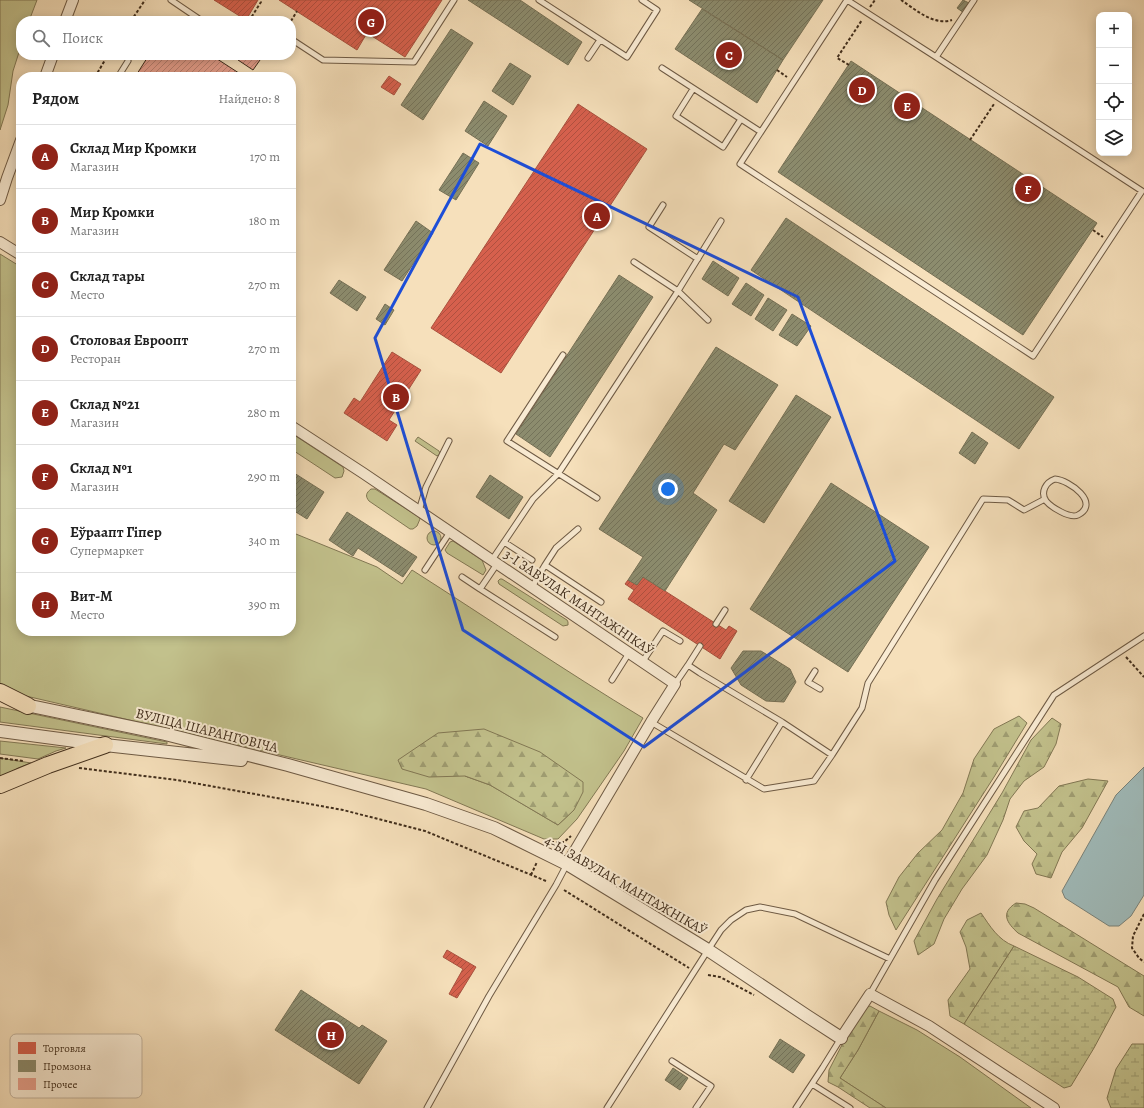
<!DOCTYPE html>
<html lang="ru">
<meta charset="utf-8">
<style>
body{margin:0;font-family:Alegreya,serif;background:#f6f6f6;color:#222}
.controls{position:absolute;right:12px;top:12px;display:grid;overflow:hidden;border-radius:8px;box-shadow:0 2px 10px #0003}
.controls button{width:36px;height:36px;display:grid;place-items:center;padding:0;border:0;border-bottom:1px solid #e0e0e0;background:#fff;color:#222;font:20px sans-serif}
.you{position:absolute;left:668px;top:489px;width:14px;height:14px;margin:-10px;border:3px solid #fff;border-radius:50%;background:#1a73e8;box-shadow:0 0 0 6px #1a73e833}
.badge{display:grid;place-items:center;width:26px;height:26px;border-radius:50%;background:#8f2418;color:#fff;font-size:13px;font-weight:700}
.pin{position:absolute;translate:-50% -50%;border:2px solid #fff;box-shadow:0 1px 4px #0006}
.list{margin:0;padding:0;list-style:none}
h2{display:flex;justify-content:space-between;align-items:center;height:52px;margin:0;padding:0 16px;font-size:17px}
h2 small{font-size:13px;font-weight:400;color:#767676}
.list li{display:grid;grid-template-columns:26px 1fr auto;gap:12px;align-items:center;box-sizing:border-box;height:64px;padding:0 16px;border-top:1px solid #e0e0e0}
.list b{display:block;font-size:15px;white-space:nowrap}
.list p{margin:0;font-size:13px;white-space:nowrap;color:#767676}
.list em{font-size:13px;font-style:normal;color:#767676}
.icon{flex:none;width:22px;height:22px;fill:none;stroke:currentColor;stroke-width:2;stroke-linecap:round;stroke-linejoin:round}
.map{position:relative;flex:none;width:1144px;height:1108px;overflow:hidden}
.search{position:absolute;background:#fff;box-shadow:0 2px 10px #0003;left:16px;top:16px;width:280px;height:44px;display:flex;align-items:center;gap:10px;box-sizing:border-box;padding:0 14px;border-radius:16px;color:#767676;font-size:15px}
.panel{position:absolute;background:#fff;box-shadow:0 2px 10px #0003;left:16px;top:72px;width:280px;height:564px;border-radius:16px}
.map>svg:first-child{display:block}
.grass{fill:#c2c18c;stroke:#827854;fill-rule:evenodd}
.forest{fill:url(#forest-firs);stroke:#827854}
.wetland{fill:url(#wetland-marsh);stroke:#827854}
.water{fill:#a0bbba;stroke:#7a837b}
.shops{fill:url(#shops-hatch);stroke:#a9513e}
.industry{fill:url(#industry-hatch);stroke:#767055}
.building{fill:url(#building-hatch);stroke:#412e1c}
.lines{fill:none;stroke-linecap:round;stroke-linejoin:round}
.service-casing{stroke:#6e5a44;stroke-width:7}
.minor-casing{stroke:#6e5a44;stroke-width:12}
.tertiary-casing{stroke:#6e5a44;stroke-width:14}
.trunk-casing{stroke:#412e1c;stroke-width:18}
.path{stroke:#412e1c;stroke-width:2;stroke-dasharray:3 2;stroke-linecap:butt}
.service{stroke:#f9ebd3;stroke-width:5}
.minor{stroke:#f9ebd3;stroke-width:10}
.tertiary{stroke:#f9ebd3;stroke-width:12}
.trunk{stroke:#f6e0bb;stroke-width:16}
.marked{fill:none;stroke:#1d4ed8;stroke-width:3;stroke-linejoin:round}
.labels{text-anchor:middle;stroke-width:4;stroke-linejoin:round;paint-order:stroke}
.street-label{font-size:14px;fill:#412e1c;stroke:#f9ebd3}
.key{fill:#f9ebd3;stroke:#c2b29c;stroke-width:1}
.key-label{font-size:11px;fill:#412e1c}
</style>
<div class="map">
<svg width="1144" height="1108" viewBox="0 0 1144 1108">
<defs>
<pattern id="forest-firs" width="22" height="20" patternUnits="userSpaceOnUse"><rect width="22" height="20" fill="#c2c18c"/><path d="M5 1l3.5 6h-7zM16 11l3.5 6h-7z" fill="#9f9d72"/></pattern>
<pattern id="wetland-marsh" width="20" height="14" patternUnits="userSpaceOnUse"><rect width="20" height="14" fill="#c2c18c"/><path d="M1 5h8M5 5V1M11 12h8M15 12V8" fill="none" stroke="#9f9d72"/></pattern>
<pattern id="shops-hatch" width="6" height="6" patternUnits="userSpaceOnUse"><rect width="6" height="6" fill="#d6604d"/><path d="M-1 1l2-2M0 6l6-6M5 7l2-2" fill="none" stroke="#af503f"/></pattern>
<pattern id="industry-hatch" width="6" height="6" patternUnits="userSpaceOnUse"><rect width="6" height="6" fill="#8c8c6e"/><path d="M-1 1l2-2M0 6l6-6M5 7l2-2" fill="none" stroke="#74735a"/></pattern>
<pattern id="building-hatch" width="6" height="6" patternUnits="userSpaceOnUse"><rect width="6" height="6" fill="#e7a08c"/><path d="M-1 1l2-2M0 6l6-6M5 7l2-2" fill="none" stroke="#bd8372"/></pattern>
</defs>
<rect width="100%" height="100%" fill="#f6e0bb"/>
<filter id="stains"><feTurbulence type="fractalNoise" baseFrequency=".005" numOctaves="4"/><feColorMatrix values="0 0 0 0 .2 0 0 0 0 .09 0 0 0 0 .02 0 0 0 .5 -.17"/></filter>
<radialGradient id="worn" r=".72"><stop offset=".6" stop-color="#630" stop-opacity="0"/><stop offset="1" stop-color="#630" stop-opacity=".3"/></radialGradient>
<path class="grass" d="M0 0H37L29 21H21V46L13 71 8 105 0 130Z
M0 254 21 267V631H291V532L377 567 402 584 412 570C489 619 565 671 643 718L624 751 577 819 558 839H544L426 789 13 693 0 686ZM465 776 574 810 558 825 490 785Z
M291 433 343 467 344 471 342 477 335 478 291 449Z
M418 437 439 451 440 454 437 456 415 441Z
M371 489H375L419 517 420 519 417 526 413 529H410L369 501C365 496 366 493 371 489Z
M427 538a7 7 0 1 1 14 0a7 7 0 1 1-14 0Z
M453 541 482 560 486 570 483 575 447 553 445 550 450 542Z
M500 579H502L567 620 568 622V625L563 626 499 584 498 581Z
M0 707 167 742V744L0 722Z
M0 741 66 748 56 751 38 759 0 754Z
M0 758 31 763 18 768 0 779Z
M879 1011 917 1030 960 1057 1031 1108H886L840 1078 858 1050Z"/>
<path class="forest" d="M1019 716 1027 723 994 777 896 930 889 915 886 902 899 877 918 853 942 830 963 793 974 759 994 729Z
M1052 718 1061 724 1056 744 1044 767 1024 781 1010 799 1003 820 987 855 962 889 944 919 934 944 918 955 914 941 937 899 1002 793 1031 740Z
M484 729 540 752 583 782V792L574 810 558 825 490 785 465 776 429 777 402 769 398 760 438 733Z
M1088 779 1108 781 1082 828 1062 852 1051 878 1036 874 1032 864 1037 854 1024 841 1016 827 1024 811 1038 808 1059 786Z
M1016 903 1025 904 1034 908 1144 976V1016L1129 1007 1118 987 1018 933C1007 923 1000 913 1016 903Z
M981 913C990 926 998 940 1014 946L964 1024 950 1016 948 1000 970 969 966 947 960 932 967 920Z
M870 1006 879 1011 858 1050 840 1078 886 1108H870L838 1087 828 1082 829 1070 860 1010Z"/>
<path class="wetland" d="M1014 946 1078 977 1113 999 1116 1007 1094 1048 1071 1086 1064 1088 964 1024Z
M1132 1044H1144V1108H1111L1107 1098 1116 1069Z"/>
<path class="water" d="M1144 767V895L1131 916 1119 926H1109L1065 898 1062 891 1116 795Z"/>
<path class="shops" d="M214 0H258L246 20Z
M279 0H442L405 57 367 33 357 50Z
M389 76 401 84 394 95 381 87Z
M578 104 647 149 501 373 431 328Z
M392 352 421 370 389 420 397 425 387 441 344 413 354 398 360 402Z
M643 577 726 630 729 626 737 631 720 659 628 599 634 590 625 584 628 580 637 585Z
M447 950 476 967 457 998 449 994 463 969 443 957Z"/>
<path class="industry" d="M468 0H520L582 42 568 65Z
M689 0H823L783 60Z
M963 0 969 3 964 13 957 8Z
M702 9 783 60 757 103 675 49Z
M451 29 473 43 423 120 401 105Z
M851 61 1097 223 1023 335 778 172Z
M510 63 531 76 513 105 492 91Z
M484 101 507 116 488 146 465 131Z
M463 153 479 163 456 200 439 190Z
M786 218 1054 397 1019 449 751 270Z
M416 221 433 233 402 281 384 270Z
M713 261 739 278 728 296 702 279Z
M619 275 653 297 550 457 516 434Z
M339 280 366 297 357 311 330 293Z
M746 283 764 295 751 316 732 304Z
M768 298 787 310 773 331 755 319Z
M385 304 394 310 385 325 376 319Z
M792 314 811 326 797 346 779 335Z
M716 347 778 385 735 450 724 444 693 493 717 510 665 591 643 577 637 585 628 580 643 557 599 529Z
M796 395 831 417 764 523 729 501Z
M972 432 988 443 975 464 959 453Z
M291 471 324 492 307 519 291 509Z
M490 475 523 497 509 519 476 497Z
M831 483 929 547 848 672 750 609Z
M347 512 417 557 403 577 358 548 353 556 329 540Z
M743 651H761L790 669 796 682 784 702 766 701 741 685 731 668Z
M301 990 359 1028 362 1025 387 1041 359 1084 275 1030Z
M780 1039 805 1055 793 1073 769 1057Z
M673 1068 688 1078 680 1090 665 1080Z"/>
<path class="building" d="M149 55H211L245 77H135Z
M242 55H253L260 60 253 70 238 60Z
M291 105 295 108 291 114Z"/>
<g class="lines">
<defs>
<path id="service" d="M171 0 202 21
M539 0 627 57 657 10 642 0
M847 0 740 164 1033 356 1142 191 936 57 847 0
M291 39 323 60 414 62 454 0
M936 57 974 0
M588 58 600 40
M662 68 761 132
M118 77 128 61
M693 89 676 116 723 147 741 119
M663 205 649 227 698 259
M708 320 678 291 721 221
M563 355 507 441 597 498
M1055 479C1069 480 1101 503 1078 515 1070 519 1051 507 1046 501 1040 492 1046 482 1055 479Z
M419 511 426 487 449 441
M578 529 556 548 545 565 601 602
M504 542 532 560
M492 560 533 499 558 474 678 291 634 262
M497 564 480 589 555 637
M425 570 450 532
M462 577 480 589
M532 587 545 565
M716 624 725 610
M643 661 663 631 680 641
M688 665 700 646
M815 671 808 682 820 689
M612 680 629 653
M675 684 688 665 700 673 782 722 832 755
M651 722 764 789 814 781 832 755 862 708 868 683 983 499 1008 500 1024 510 1045 499
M746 780 782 722
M870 994 935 880 1054 695 1144 636
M672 1061 711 1086 696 1108
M812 1084 850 1108
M427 1108 489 996 556 885 567 864
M607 1108 708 950 721 930 731 920 746 910 760 907 795 914 890 959
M796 1108 823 1067 841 1038"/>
<path id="minor" d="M65 21 73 0
M45 77 53 55
M0 200 7 178 21 140
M0 242 21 255
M291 426 363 473 675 684 651 722 567 864
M841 1038 870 994 929 1026 1054 1108"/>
<path id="tertiary" d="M21 704 165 734 288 765 426 804 494 828 567 864 708 950 807 1016 841 1038
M0 731 105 745 241 760"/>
<path id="trunk" d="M0 692 28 706
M0 785 48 765 105 745"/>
</defs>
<use href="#service" class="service-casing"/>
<use href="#minor" class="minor-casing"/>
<use href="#tertiary" class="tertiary-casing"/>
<use href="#trunk" class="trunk-casing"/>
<path class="path" d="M901 0C915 9 933 26 952 20
M870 7 875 0
M131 21 145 0
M249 21 261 2V0
M291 21 297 11
M849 65 837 58 862 20
M777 70 787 77
M95 77 108 55
M970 140 994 104
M1093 230 1103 237
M1126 657 1144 677
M0 758 23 761
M79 768 177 780 343 810 425 831 546 881
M551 842H564L571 836
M531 875 537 862
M564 890 689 968
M1144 914 1133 936 1132 948 1139 958 1144 962
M708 975 720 977 754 995"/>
<use href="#service" class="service"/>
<use href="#minor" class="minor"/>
<use href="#tertiary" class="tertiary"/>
<use href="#trunk" class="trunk"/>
</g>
<path class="marked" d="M480 144 798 297 895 561 644 747 463 630 375 338Z"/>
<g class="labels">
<g class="street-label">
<text transform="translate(579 602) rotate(34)" y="5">3-І ЗАВУЛАК МАНТАЖНІКАЎ</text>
<text transform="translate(207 730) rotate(14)" y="5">ВУЛІЦА ШАРАНГОВІЧА</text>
<text transform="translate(626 885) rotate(30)" y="5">4-Ы ЗАВУЛАК МАНТАЖНІКАЎ</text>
</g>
</g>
<rect x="10" y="1034" width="132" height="64" rx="6" class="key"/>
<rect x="18" y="1042" width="18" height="12" fill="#d6604d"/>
<rect x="18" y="1060" width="18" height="12" fill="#8c8c6e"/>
<rect x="18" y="1078" width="18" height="12" fill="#e7a08c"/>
<g class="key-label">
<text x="43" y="1052">Торговля</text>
<text x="43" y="1070">Промзона</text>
<text x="43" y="1088">Прочее</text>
</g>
<rect width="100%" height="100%" filter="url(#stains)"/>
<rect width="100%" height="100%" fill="url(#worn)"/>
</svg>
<div class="controls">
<button>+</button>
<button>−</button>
<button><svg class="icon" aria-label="locate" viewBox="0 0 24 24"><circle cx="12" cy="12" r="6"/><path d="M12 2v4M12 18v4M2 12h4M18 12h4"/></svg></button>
<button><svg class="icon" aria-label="layers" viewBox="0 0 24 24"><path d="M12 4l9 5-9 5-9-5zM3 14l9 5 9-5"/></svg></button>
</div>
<div class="you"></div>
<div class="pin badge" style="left:597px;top:216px">A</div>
<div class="pin badge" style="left:396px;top:397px">B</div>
<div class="pin badge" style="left:729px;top:55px">C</div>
<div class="pin badge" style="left:862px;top:90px">D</div>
<div class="pin badge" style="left:907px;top:106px">E</div>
<div class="pin badge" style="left:1028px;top:189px">F</div>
<div class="pin badge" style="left:371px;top:22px">G</div>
<div class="pin badge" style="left:331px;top:1035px">H</div>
<div class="search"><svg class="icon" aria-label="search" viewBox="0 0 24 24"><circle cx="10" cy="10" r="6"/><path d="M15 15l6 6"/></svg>Поиск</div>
<section class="panel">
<h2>Рядом<small>Найдено: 8</small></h2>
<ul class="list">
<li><span class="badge">A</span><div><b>Склад Мир Кромки</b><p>Магазин</p></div><em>170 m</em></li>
<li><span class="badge">B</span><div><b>Мир Кромки</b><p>Магазин</p></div><em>180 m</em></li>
<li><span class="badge">C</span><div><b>Склад тары</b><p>Место</p></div><em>270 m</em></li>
<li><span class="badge">D</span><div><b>Столовая Евроопт</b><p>Ресторан</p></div><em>270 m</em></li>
<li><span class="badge">E</span><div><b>Склад №21</b><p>Магазин</p></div><em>280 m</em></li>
<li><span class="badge">F</span><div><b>Склад №1</b><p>Магазин</p></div><em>290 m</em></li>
<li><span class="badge">G</span><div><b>Еўраапт Гіпер</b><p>Супермаркет</p></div><em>340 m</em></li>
<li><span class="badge">H</span><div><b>Вит-М</b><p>Место</p></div><em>390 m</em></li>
</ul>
</section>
</div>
